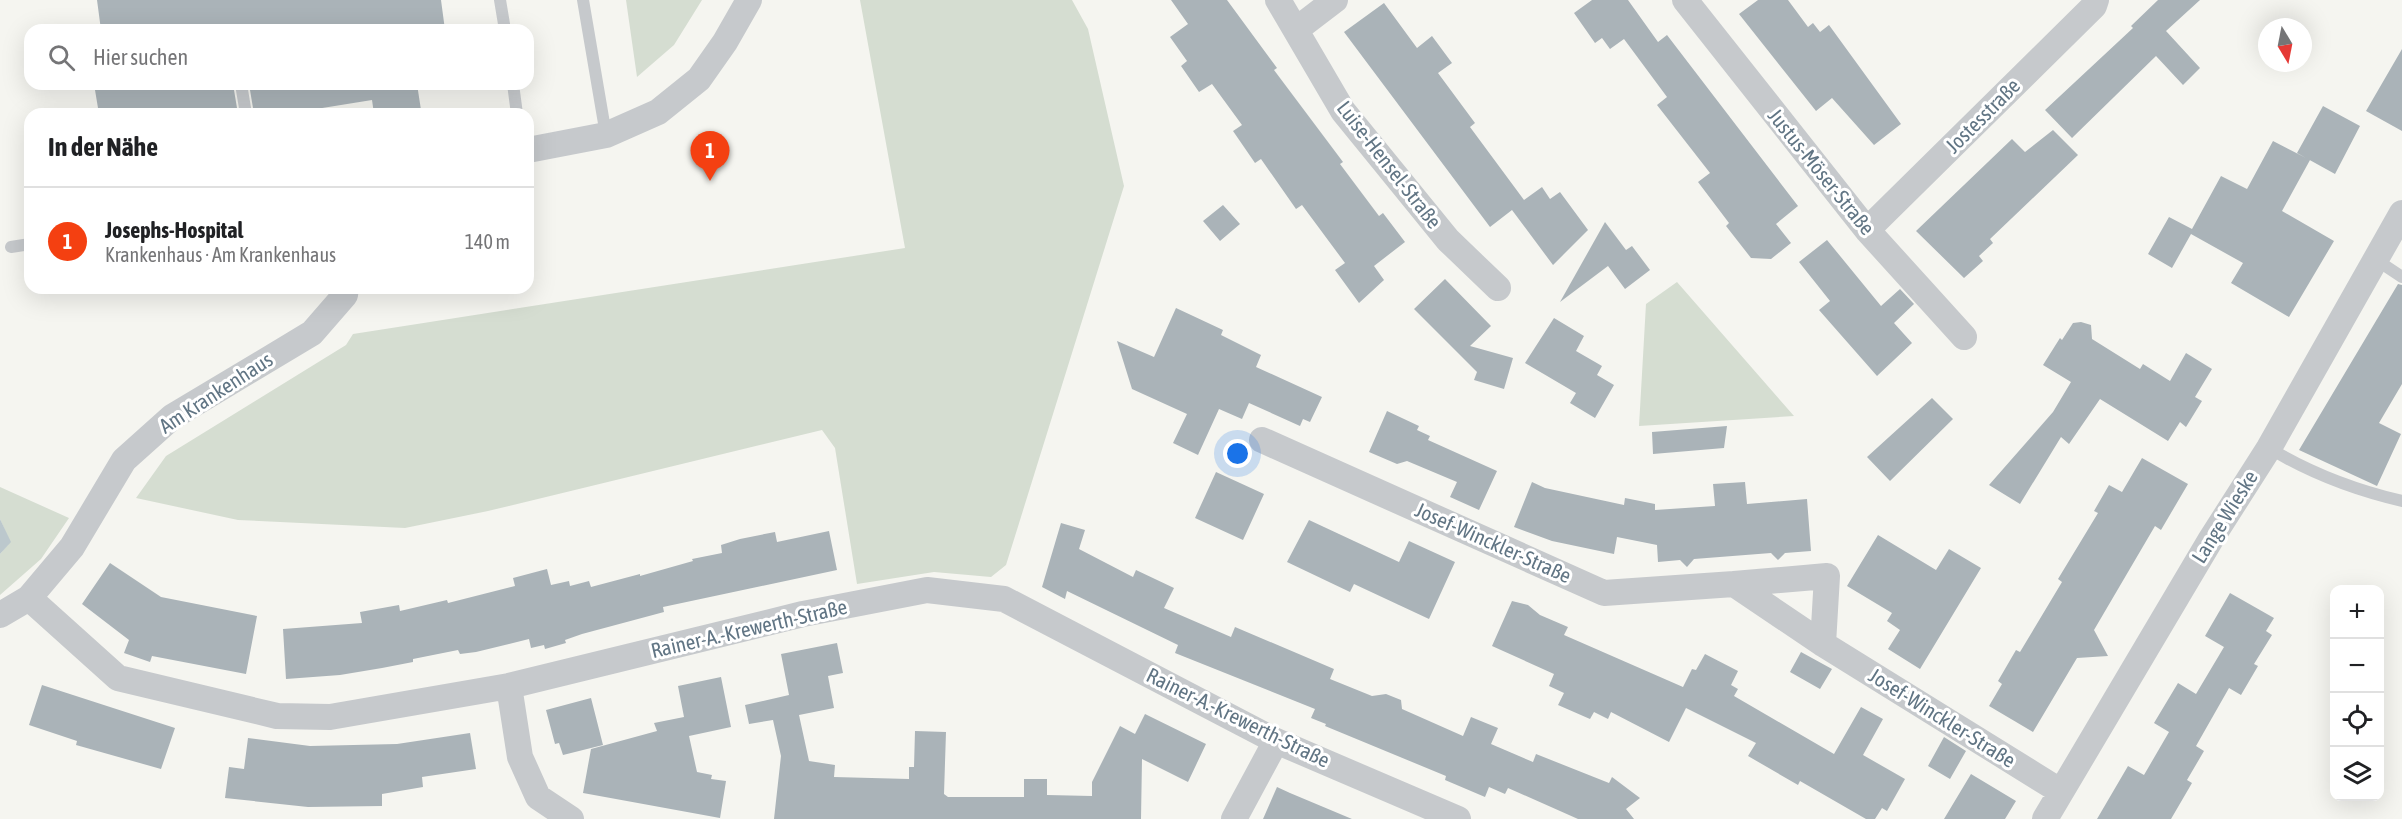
<!DOCTYPE html>
<html lang="de">
<meta charset="utf-8">
<style>
body{margin:0;font-family:"Asap Condensed",sans-serif;background:#f2f2f2;color:#202124}
.controls{position:absolute;right:18px;bottom:18px;display:grid;overflow:hidden;border-radius:12px;box-shadow:0 6px 24px #0002}
.controls button{width:54px;height:54px;display:grid;place-items:center;padding:0;border:0;border-bottom:2px solid #e0e0e0;background:#fff;color:#202124;font:30px sans-serif}
.compass{position:absolute;left:2258px;top:18px;width:54px;height:54px;border-radius:50%;background:#fff;box-shadow:0 6px 24px #0002;rotate:170deg}
.you{position:absolute;left:1238px;top:454px;width:21px;height:21px;margin:-15px;border:4px solid #fff;border-radius:50%;background:#1a73e8;box-shadow:0 0 0 9px #1a73e833}
.badge{display:grid;place-items:center;width:39px;height:39px;border-radius:50%;background:#f44011;color:#fff;font-size:20px;font-weight:700}
.pin{position:absolute;translate:-50% -50px;filter:drop-shadow(0 2px 3px #0008)}
.pin::after{content:'';position:absolute;top:32px;width:21px;height:18px;background:inherit;clip-path:polygon(0 0,100% 0,50% 100%)}
.list{margin:0;padding:0;list-style:none}
h2{display:flex;justify-content:space-between;align-items:center;height:78px;margin:0;padding:0 24px;font-size:26px}
h2 small{font-size:20px;font-weight:400;color:#757577}
.list li{display:grid;grid-template-columns:39px 1fr auto;gap:18px;align-items:center;box-sizing:border-box;height:108px;padding:0 24px;border-top:2px solid #e0e0e0}
.list b{display:block;font-size:22px;white-space:nowrap}
.list p{margin:0;font-size:20px;white-space:nowrap;color:#757577}
.list em{font-size:20px;font-style:normal;color:#757577}
.icon{flex:none;width:33px;height:33px;fill:none;stroke:currentColor;stroke-width:2;stroke-linecap:round;stroke-linejoin:round}
.map{position:relative;flex:none;width:2402px;height:819px;overflow:hidden}
.search{position:absolute;background:#fff;box-shadow:0 6px 24px #0002;left:24px;top:24px;width:510px;height:66px;display:flex;align-items:center;gap:15px;box-sizing:border-box;padding:0 21px;border-radius:18px;color:#757577;font-size:22px}
.panel{position:absolute;background:#fff;box-shadow:0 6px 24px #0002;left:24px;top:108px;width:510px;height:186px;border-radius:18px}
.map>svg:first-child{display:block}
.green{fill:#d5ddd1}
.water{fill:#bcc8cd}
.building{fill:#aab3b8}
.lines{fill:none;stroke-linecap:round;stroke-linejoin:round}
.lane{stroke:#c6c9cc;stroke-width:12}
.street{stroke:#c6c9cc;stroke-width:26}
.labels{text-anchor:middle;stroke-width:6;stroke-linejoin:round;paint-order:stroke}
.street-label{font-size:21px;fill:#617584;stroke:#fff}
</style>
<div class="map">
<svg width="2402" height="819" viewBox="0 0 2402 819">
<rect width="100%" height="100%" fill="#f5f5f0"/>
<path class="green" d="M626 0H702L674 45 637 77Z
M860 0H1072L1088 29 1124 186 1006 565 991 577 934 572 857 584 835 448 822 430 488 511 405 528 238 520 136 498 166 456 346 345 353 334 905 248Z
M1677 282 1794 416 1639 426 1646 304Z
M0 487 69 518 41 559 0 595V554L10 542 0 519Z"/>
<path class="water" d="M0 519 11 542 0 554Z"/>
<path class="building" d="M97 0H441L445 30H101Z
M1171 0H1227L1277 68 1274 70 1343 162 1340 164 1379 216 1383 213 1405 242 1374 266 1384 280 1359 303 1335 270 1345 263 1302 205 1296 209 1261 159 1255 163 1233 131 1242 125 1212 84 1199 92 1181 66 1187 61 1170 37 1188 24Z
M1592 0H1628L1658 42 1667 35 1798 206 1776 224 1791 243 1771 259 1751 258 1726 226 1729 223 1698 182 1710 173 1657 105 1667 97 1624 39 1610 49 1602 38 1595 43 1574 13Z
M1758 0H1788L1808 27 1813 23 1820 32 1829 25 1901 124 1874 145 1832 98 1816 111 1739 14Z
M2158 0H2200L2166 31 2200 68 2183 85 2156 56 2072 138 2045 110 2133 28 2131 26Z
M1384 3 1417 48 1432 36 1452 63 1438 73 1475 123 1470 127 1524 200 1542 187 1550 199 1560 192 1588 230 1553 265 1512 210 1490 227 1344 32Z
M2402 49V131L2366 111Z
M94 84H233L238 114H99Z
M249 84H417L421 110 374 114 372 100 285 114H254Z
M2323 106 2360 126 2335 174 2297 153Z
M2053 130 2078 155 1990 239 1993 243 1979 256 1983 261 1964 278 1916 231 2012 139 2025 152Z
M2273 141 2310 160 2282 211 2334 241 2289 317 2231 283 2243 263 2191 234 2172 268 2148 254 2169 217 2192 229 2221 176 2247 189Z
M1223 205 1240 224 1220 241 1203 221Z
M1605 222 1626 250 1632 246 1650 270 1625 289 1608 266 1560 302Z
M1827 240 1881 306 1900 289 1914 304 1894 323 1912 343 1877 376 1819 310 1830 301 1799 262Z
M1445 279 1491 326 1470 346 1513 358 1504 389 1474 380 1477 372 1414 309Z
M2398 284 2402 285V384L2379 423 2401 434 2377 486 2299 450Z
M1176 308 1223 330 1221 335 1261 355 1256 367 1322 397 1310 422 1303 419 1300 426 1249 403 1242 419 1219 409 1198 455 1173 443 1187 414 1132 389 1117 341 1154 357Z
M1554 318 1584 336 1576 351 1602 366 1597 375 1614 385 1595 418 1570 403 1576 393 1525 363Z
M2081 322 2091 325 2092 339 2140 369 2143 364 2170 381 2186 353 2212 369 2195 397 2202 401 2186 427 2180 422 2168 441 2100 399 2069 444 2061 437 2020 504 1989 485 2053 412 2071 382 2043 365 2060 338 2062 340 2073 323Z
M1932 398 1953 419 1890 481 1867 457Z
M1387 411 1419 426 1417 430 1430 436 1428 440 1497 471 1479 510 1450 497 1457 482 1407 461 1397 464 1369 452Z
M1727 426 1724 448 1653 454 1652 432Z
M2142 458 2188 484 2161 530 2155 526 2094 630 2108 656 2077 658 2033 732 1989 706 2002 684 1998 681 2016 650 2020 652 2062 582 2058 579 2098 513 2094 511 2109 485 2122 492Z
M1216 472 1264 494 1243 540 1195 518Z
M1532 482 1545 488 1624 505 1625 498 1655 504V510L1715 506 1713 484 1745 482 1747 504 1807 499 1811 551 1785 553 1778 560 1771 553 1694 559 1687 567 1680 560 1658 562 1657 545 1617 537 1614 554 1552 541 1514 527Z
M1309 520 1399 562 1409 541 1455 562 1429 619 1354 584 1350 592 1287 562Z
M1061 523 1085 530 1079 549 1133 577 1136 570 1174 588 1164 608 1231 637 1235 627 1334 669 1330 679 1372 696 1386 694 1401 700 1402 709 1463 736 1471 717 1498 728 1491 744 1533 762 1536 754 1609 783 1612 777 1640 798 1626 809 1634 819H1578L1508 788 1505 794 1489 787 1485 797 1445 780 1446 776 1325 726 1326 724 1311 718 1315 709 1175 653 1178 645 1067 591 1065 599 1042 587Z
M829 531 837 570 663 607 664 612 582 634 565 640 566 643 545 649 544 645 531 648 529 639 476 652 460 654 458 650 413 659V662L382 668 340 675 286 679 283 629 362 623 360 612 399 605 400 611 447 600 448 603 515 586 513 578 547 569 551 585 569 581 570 586 589 581 591 587 640 574V576L693 561 692 559 722 553 721 545 740 539 775 532 777 542Z
M1878 535 1936 570 1949 549 1981 568 1920 669 1888 649 1900 630 1887 621 1892 613 1847 586Z
M110 563 161 597 257 616 246 674 152 656 150 662 124 653 129 640 82 604Z
M2230 593 2274 618 2266 631 2272 635 2254 664 2258 666 2241 695 2229 688 2196 746 2204 751 2187 780 2192 783 2171 819H2097L2128 766 2144 775 2169 732 2154 723 2178 683 2196 694 2224 647 2205 636Z
M1512 601 1528 605 1540 615 1568 627 1564 635 1683 687 1692 669 1696 670 1705 654 1738 671 1731 685 1738 689 1734 696 1834 754 1861 707 1883 719 1863 755 1905 779 1887 811 1882 808 1875 819H1866L1800 781 1798 785 1748 756 1756 743 1686 708 1669 742 1611 712 1608 719 1594 712 1590 719 1558 705 1564 693 1549 686 1554 674 1492 646Z
M837 643 843 673 828 676 834 708 799 715 809 761 835 765 834 777 909 779V767H914L915 731 946 732 944 794 948 797H1024V779H1047V795L1092 796V782L1120 726 1135 734 1145 714 1206 744 1188 782 1142 759 1141 819H774L781 756 773 720 749 724 745 705 789 695 781 654Z
M1801 652 1832 669 1820 689 1790 672Z
M721 677 731 727 689 736 697 772 712 775 711 779 726 781 720 818 583 793 591 749 657 731 654 723 684 717 678 686Z
M42 685 175 728 161 769 76 745 77 741 29 725Z
M591 698 603 745 563 755 559 743 555 744 546 710Z
M470 733 476 769 422 777 423 787 382 794V806L308 807 225 798 229 767 244 769 248 738 310 746 397 744Z
M1944 737 1966 751 1950 779 1928 766Z
M1971 774 2016 801 2005 819H1944Z
M1277 787 1290 793 1352 819H1263Z"/>
<g class="lines">
<path class="lane" d="M500 0 505 30
M583 0 606 135
M241 84 246 114
M513 84 517 114
M11 247 30 244
M2375 259 2402 277
M2269 448C2310 473 2355 490 2402 501"/>
<path class="street" d="M1278 0 1343 111 1448 240 1498 288
M1685 0 1867 230 1964 337
M1297 29 1335 0
M528 150 606 135 658 112 699 79 725 42 749 0
M1867 230 2094 6 2096 0
M1262 440 1604 593 1734 584 1823 644 2060 791
M1734 584 1827 576 1823 644
M29 598 118 678 277 716 330 717 509 686 803 614 927 590 1004 599 1276 741 1458 819
M0 615 29 598 72 547 124 460 172 417 312 333 345 295 346 288
M509 686 520 757 538 797 571 819
M1234 819 1276 741
M2045 819 2211 539 2269 448 2402 213"/>
</g>
<g class="labels">
<g class="street-label">
<text transform="translate(1983 116) rotate(-45)" y="7">Jostesstraße</text>
<text transform="translate(1389 165) rotate(52)" y="7">Luise-Hensel-Straße</text>
<text transform="translate(1821 172) rotate(51)" y="7">Justus-Möser-Straße</text>
<text transform="translate(216 393) rotate(-33)" y="7">Am Krankenhaus</text>
<text transform="translate(2225 517) rotate(-58)" y="7">Lange Wieske</text>
<text transform="translate(1493 543) rotate(24)" y="7">Josef-Winckler-Straße</text>
<text transform="translate(749 629) rotate(-13)" y="7">Rainer-A.-Krewerth-Straße</text>
<text transform="translate(1238 718) rotate(26)" y="7">Rainer-A.-Krewerth-Straße</text>
<text transform="translate(1942 718) rotate(32)" y="7">Josef-Winckler-Straße</text>
</g>
</g>
</svg>
<div class="controls">
<button>+</button>
<button>−</button>
<button><svg class="icon" aria-label="locate" viewBox="0 0 24 24"><circle cx="12" cy="12" r="6"/><path d="M12 2v4M12 18v4M2 12h4M18 12h4"/></svg></button>
<button><svg class="icon" aria-label="layers" viewBox="0 0 24 24"><path d="M12 4l9 5-9 5-9-5zM3 14l9 5 9-5"/></svg></button>
</div>
<svg class="compass" viewBox="-18 -18 36 36"><path d="M0-13l5 13h-10z" fill="#e53935"/><path d="M0 13l5-13h-10z" fill="#757577"/></svg>
<div class="you"></div>
<div class="pin badge" style="left:710px;top:181px">1</div>
<div class="search"><svg class="icon" aria-label="search" viewBox="0 0 24 24"><circle cx="10" cy="10" r="6"/><path d="M15 15l6 6"/></svg>Hier suchen</div>
<section class="panel">
<h2>In der Nähe<small></small></h2>
<ul class="list">
<li><span class="badge">1</span><div><b>Josephs-Hospital</b><p>Krankenhaus · Am Krankenhaus</p></div><em>140 m</em></li>
</ul>
</section>
</div>
